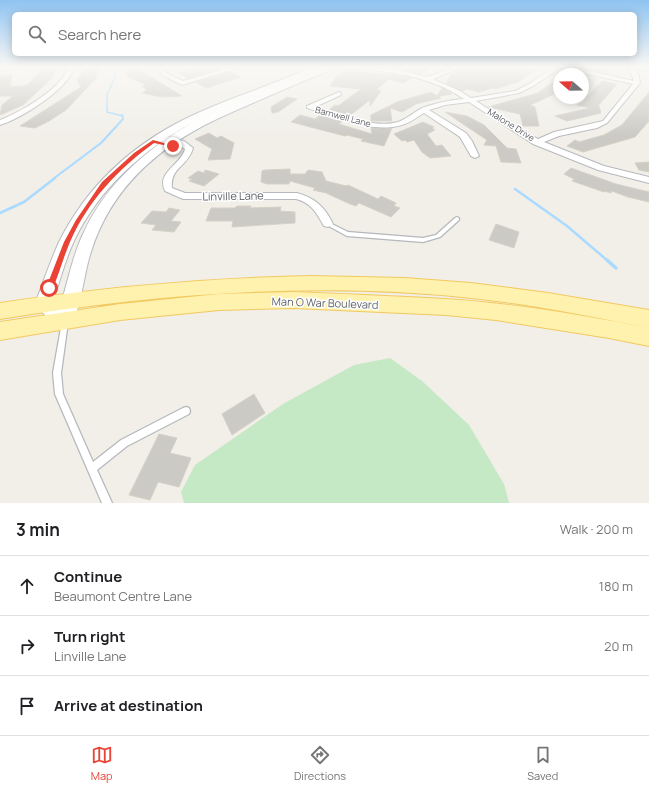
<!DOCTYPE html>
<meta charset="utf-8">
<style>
body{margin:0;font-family:Manrope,sans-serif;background:#f6f6f6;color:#202124}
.compass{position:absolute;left:553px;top:68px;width:36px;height:36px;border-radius:50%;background:#fff;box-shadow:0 2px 10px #0003;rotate:290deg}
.stop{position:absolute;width:12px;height:12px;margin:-9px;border:3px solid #ea4335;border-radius:50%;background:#fff}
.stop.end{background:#ea4335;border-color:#fff;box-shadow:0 1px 4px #0008}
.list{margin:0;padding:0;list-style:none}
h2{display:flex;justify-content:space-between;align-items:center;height:52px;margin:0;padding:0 16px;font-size:17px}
h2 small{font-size:13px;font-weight:400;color:#757577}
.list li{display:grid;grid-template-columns:26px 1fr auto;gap:12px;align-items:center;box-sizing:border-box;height:60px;padding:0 16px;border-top:1px solid #e0e0e0}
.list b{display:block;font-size:15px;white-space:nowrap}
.list p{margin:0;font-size:13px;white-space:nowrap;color:#757577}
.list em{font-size:13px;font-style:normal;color:#757577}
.icon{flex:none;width:22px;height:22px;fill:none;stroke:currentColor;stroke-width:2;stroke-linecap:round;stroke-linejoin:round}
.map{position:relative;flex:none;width:649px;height:503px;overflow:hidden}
.search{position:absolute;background:#fff;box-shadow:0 2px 10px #0003;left:12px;right:12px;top:12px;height:44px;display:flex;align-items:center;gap:10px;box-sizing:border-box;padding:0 14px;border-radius:6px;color:#757577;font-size:15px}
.sheet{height:232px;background:#fff}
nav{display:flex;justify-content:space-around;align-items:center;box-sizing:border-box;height:56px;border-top:1px solid #e0e0e0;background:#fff;font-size:11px;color:#757577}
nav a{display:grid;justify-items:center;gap:2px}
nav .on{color:#ea4335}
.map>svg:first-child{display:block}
.green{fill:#c5e8c5}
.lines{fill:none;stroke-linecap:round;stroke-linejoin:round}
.stream-far3{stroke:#aadaff;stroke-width:1.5}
.stream-far2{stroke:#aadaff;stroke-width:2}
.stream-far1{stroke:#aadaff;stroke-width:2.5}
.stream{stroke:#aadaff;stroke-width:3.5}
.building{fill:#cccac5;stroke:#d6d1c6}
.lane-casing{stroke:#b5b8bc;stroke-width:2.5}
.street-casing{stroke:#b5b8bc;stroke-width:2}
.secondary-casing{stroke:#b6babf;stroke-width:2}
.primary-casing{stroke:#f2c960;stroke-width:2}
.lane{fill:#fff;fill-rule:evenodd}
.street{fill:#fff;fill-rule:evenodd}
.secondary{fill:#fff;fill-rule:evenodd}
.primary{fill:#fff2af;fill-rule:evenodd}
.route{fill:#ea4335}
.labels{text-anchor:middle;stroke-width:3;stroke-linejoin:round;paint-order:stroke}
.far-street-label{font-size:9px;fill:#5f6368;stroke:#fff}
.street-label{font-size:11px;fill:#5f6368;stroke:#fff}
</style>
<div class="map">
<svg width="649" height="503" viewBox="0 0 649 503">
<rect width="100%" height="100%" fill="#f1efe8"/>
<path class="green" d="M390 358 422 381 469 425 504 484 509 503H184L181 492 195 465 283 404 354 365Z"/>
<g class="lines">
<path class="stream-far3" d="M113 66 115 77 107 95V112L123 116"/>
<path class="stream-far2" d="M53 179 101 143 123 119 122 115"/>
<path class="stream-far1" d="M515 189 567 226 608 261
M0 213 24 202 55 178"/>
<path class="stream" d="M607 260 616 268"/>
</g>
<path class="building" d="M46 66H58L51 79 23 105 0 115 2 105 13 96H0V76L12 74 10 87 23 86 27 85Z
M126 66H133L182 96 162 97 142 93 147 90 142 86 146 85 127 76Z
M203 66H215L221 69 188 78 178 73Z
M401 66H436L420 74 398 68Z
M465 66H524L536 70 518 82 495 89 492 88 479 92 467 89 462 91 446 83 452 73Z
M580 66H589L609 70V74L579 67Z
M100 67 95 76H98L66 110 49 121 35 128 20 126 81 87 77 80 85 69Z
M345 70 389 75 391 74 412 78 403 83 389 79 377 89 381 91 370 106V100L349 116 329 110 335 105 338 106 361 89 330 86 336 77Z
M229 72 241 77 206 88 196 82Z
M559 77V92L530 105 535 107 539 126H523L520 114 488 107 538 93Z
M602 81 617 84 597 107 599 106 601 113 567 121 555 116 590 108 577 105 585 100H584Z
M442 88 452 94 439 96 441 98 416 104 402 112 390 108 392 121H371V115L397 102 431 92 437 96Z
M649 92V121L635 137 583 152 567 146 575 140 579 142 604 135 622 125Z
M287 97 297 99 278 112 272 113 271 107Z
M445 112 467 116 484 125 507 148 516 149 521 163 501 162 496 146 484 145 487 140Z
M322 114 343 121 339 124 372 134 371 128H392L384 146 361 141 363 139 347 135 345 136 291 122 300 115 315 119Z
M423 122 434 127 432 128 435 130 432 131H433L427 134 436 146 442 145 451 156 430 158 422 152 414 140 407 142 405 140 402 141 394 134Z
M209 133 217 138 221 136 234 143 230 159 208 160 212 149 195 139Z
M649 162V172L639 170 635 163Z
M571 168 616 184 649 192V202L628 197 612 191 611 193 604 191V192L572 181 574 179 564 174Z
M290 169V174H305L308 170 322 172 326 181 346 186 348 185 378 199 381 196 396 203 394 206 400 208 391 217 359 203 356 206 350 204 326 193 313 190 315 188 290 181 289 184H267L261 182 262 171 265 170Z
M205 170 219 174 204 186 189 181 192 179 188 178 198 171 204 173Z
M237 206H251L250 208 281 207 280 211 295 212V223L232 227 233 221H206L211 208H235Z
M169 208 180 210 171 221 181 222 174 232 152 230 156 225 141 223 152 211 166 212Z
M496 224 519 232 514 248 489 240Z
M254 394 265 413 232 435 222 414Z
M159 434 177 438 170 453 191 458 179 487 158 482 150 500 129 495Z"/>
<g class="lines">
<defs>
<path id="lane" d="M457 217 459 218V220L440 237 423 242 347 236 325 224 326 223H330L348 232 423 238 436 235 455 218Z
M65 319 67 320 68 322 61 373 63 394 93 462 121 440 183 408 186 407 189 408 190 411 189 414 127 446 97 470 112 503H102L55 394 53 373 62 322 63 320Z"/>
<path id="street" d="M68 66H74C71 88 20 119 0 125V120C19 113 65 87 68 66Z
M156 66H162L166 73 183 81 236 66H244L182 85 162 75Z
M347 66 386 67 427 77 457 66H464L433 79 460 91 471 98 515 91 529 84 556 66H566L634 81 628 66H634L639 76 640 83 607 123 597 128 559 136 544 142 604 166 649 177V183L598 170 533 144 469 102 445 105 429 110 466 133 472 141 479 156 475 158 471 156 460 137 424 113C417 117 410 123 402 125 371 134 337 117 307 108V106L339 92 341 93V95L315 107C339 114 373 129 398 122 407 119 414 112 422 108 436 103 449 100 464 99 431 76 389 71 350 68ZM560 68 633 84 603 121 554 132 538 139 515 126 476 101 519 93 533 86Z
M156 135H159L184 141 193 148C188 167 170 167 172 188L185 193H297C315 198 325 207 333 224L328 227 324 226C317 214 312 203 296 199H183L165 191C156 172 181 165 185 149L178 145 156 139Z"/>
<path id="secondary" d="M313 66H323L318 69 326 66H336C328 73 315 76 306 80 280 91 255 102 230 113 165 141 111 184 90 255 83 278 82 304 71 325 69 326 67 327 65 327 58 328 39 310 35 304 43 283 50 262 59 242 87 186 132 145 187 118 228 98 272 86 313 66ZM193 122C147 149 105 184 83 234 72 257 68 282 60 307L53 301C60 281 65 260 74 241 100 187 142 151 193 122Z"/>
<path id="primary" d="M311 276 405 278 471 283 548 293 649 310V328C590 316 531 304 471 298 314 281 155 294 0 319V303C103 287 206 278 311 276Z
M294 292C344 294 395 296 445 299 513 303 582 315 649 328V346L609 338 496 320 446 315 294 308 219 310 120 320 0 340V322L120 304 219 294Z"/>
</defs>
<use href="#lane" class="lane-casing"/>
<use href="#street" class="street-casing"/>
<use href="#secondary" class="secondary-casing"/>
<use href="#primary" class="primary-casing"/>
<use href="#lane" class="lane"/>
<use href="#street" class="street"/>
<use href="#secondary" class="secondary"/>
<use href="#primary" class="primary"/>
</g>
<linearGradient id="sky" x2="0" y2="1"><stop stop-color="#8fc3f1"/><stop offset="0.49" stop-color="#f9f8f5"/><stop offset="1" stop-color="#f9f8f5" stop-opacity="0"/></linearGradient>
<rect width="649" height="136" fill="url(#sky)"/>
<path class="route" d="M153 140 175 146 173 147 154 143C118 169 88 201 70 242 63 258 59 275 52 290H47L46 288 64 242 76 220 102 182 134 153Z"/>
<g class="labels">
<g class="far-street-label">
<text transform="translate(343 117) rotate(15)" y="3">Barnwell Lane</text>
<text transform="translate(511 125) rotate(32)" y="3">Malone Drive</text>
</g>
<g class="street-label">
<text transform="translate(233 196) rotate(-1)" y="4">Linville Lane</text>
<text transform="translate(325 303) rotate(2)" y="4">Man O War Boulevard</text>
</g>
</g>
</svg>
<svg class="compass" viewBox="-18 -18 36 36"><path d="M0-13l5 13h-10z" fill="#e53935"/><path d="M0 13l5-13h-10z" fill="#757577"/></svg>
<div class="stop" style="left:49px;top:288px"></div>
<div class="stop end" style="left:173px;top:146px"></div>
<div class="search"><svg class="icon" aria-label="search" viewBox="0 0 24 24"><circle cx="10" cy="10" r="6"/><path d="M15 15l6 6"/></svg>Search here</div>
</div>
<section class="sheet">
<h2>3 min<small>Walk · 200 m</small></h2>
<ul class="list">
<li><svg class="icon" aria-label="ahead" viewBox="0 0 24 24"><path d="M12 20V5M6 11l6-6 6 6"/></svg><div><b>Continue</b><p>Beaumont Centre Lane</p></div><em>180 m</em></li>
<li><svg class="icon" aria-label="right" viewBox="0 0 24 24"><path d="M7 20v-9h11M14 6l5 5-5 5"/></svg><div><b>Turn right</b><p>Linville Lane</p></div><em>20 m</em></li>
<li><svg class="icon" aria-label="arrive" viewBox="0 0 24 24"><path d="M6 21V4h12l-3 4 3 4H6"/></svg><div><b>Arrive at destination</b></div></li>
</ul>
</section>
<nav>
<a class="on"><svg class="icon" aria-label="map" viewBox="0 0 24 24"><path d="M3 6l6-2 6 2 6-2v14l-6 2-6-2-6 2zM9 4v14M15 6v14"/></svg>Map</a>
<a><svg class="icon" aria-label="directions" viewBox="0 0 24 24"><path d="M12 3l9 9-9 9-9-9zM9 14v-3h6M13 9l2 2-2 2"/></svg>Directions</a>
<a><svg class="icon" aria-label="saved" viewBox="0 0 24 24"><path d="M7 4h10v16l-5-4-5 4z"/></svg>Saved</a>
</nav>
